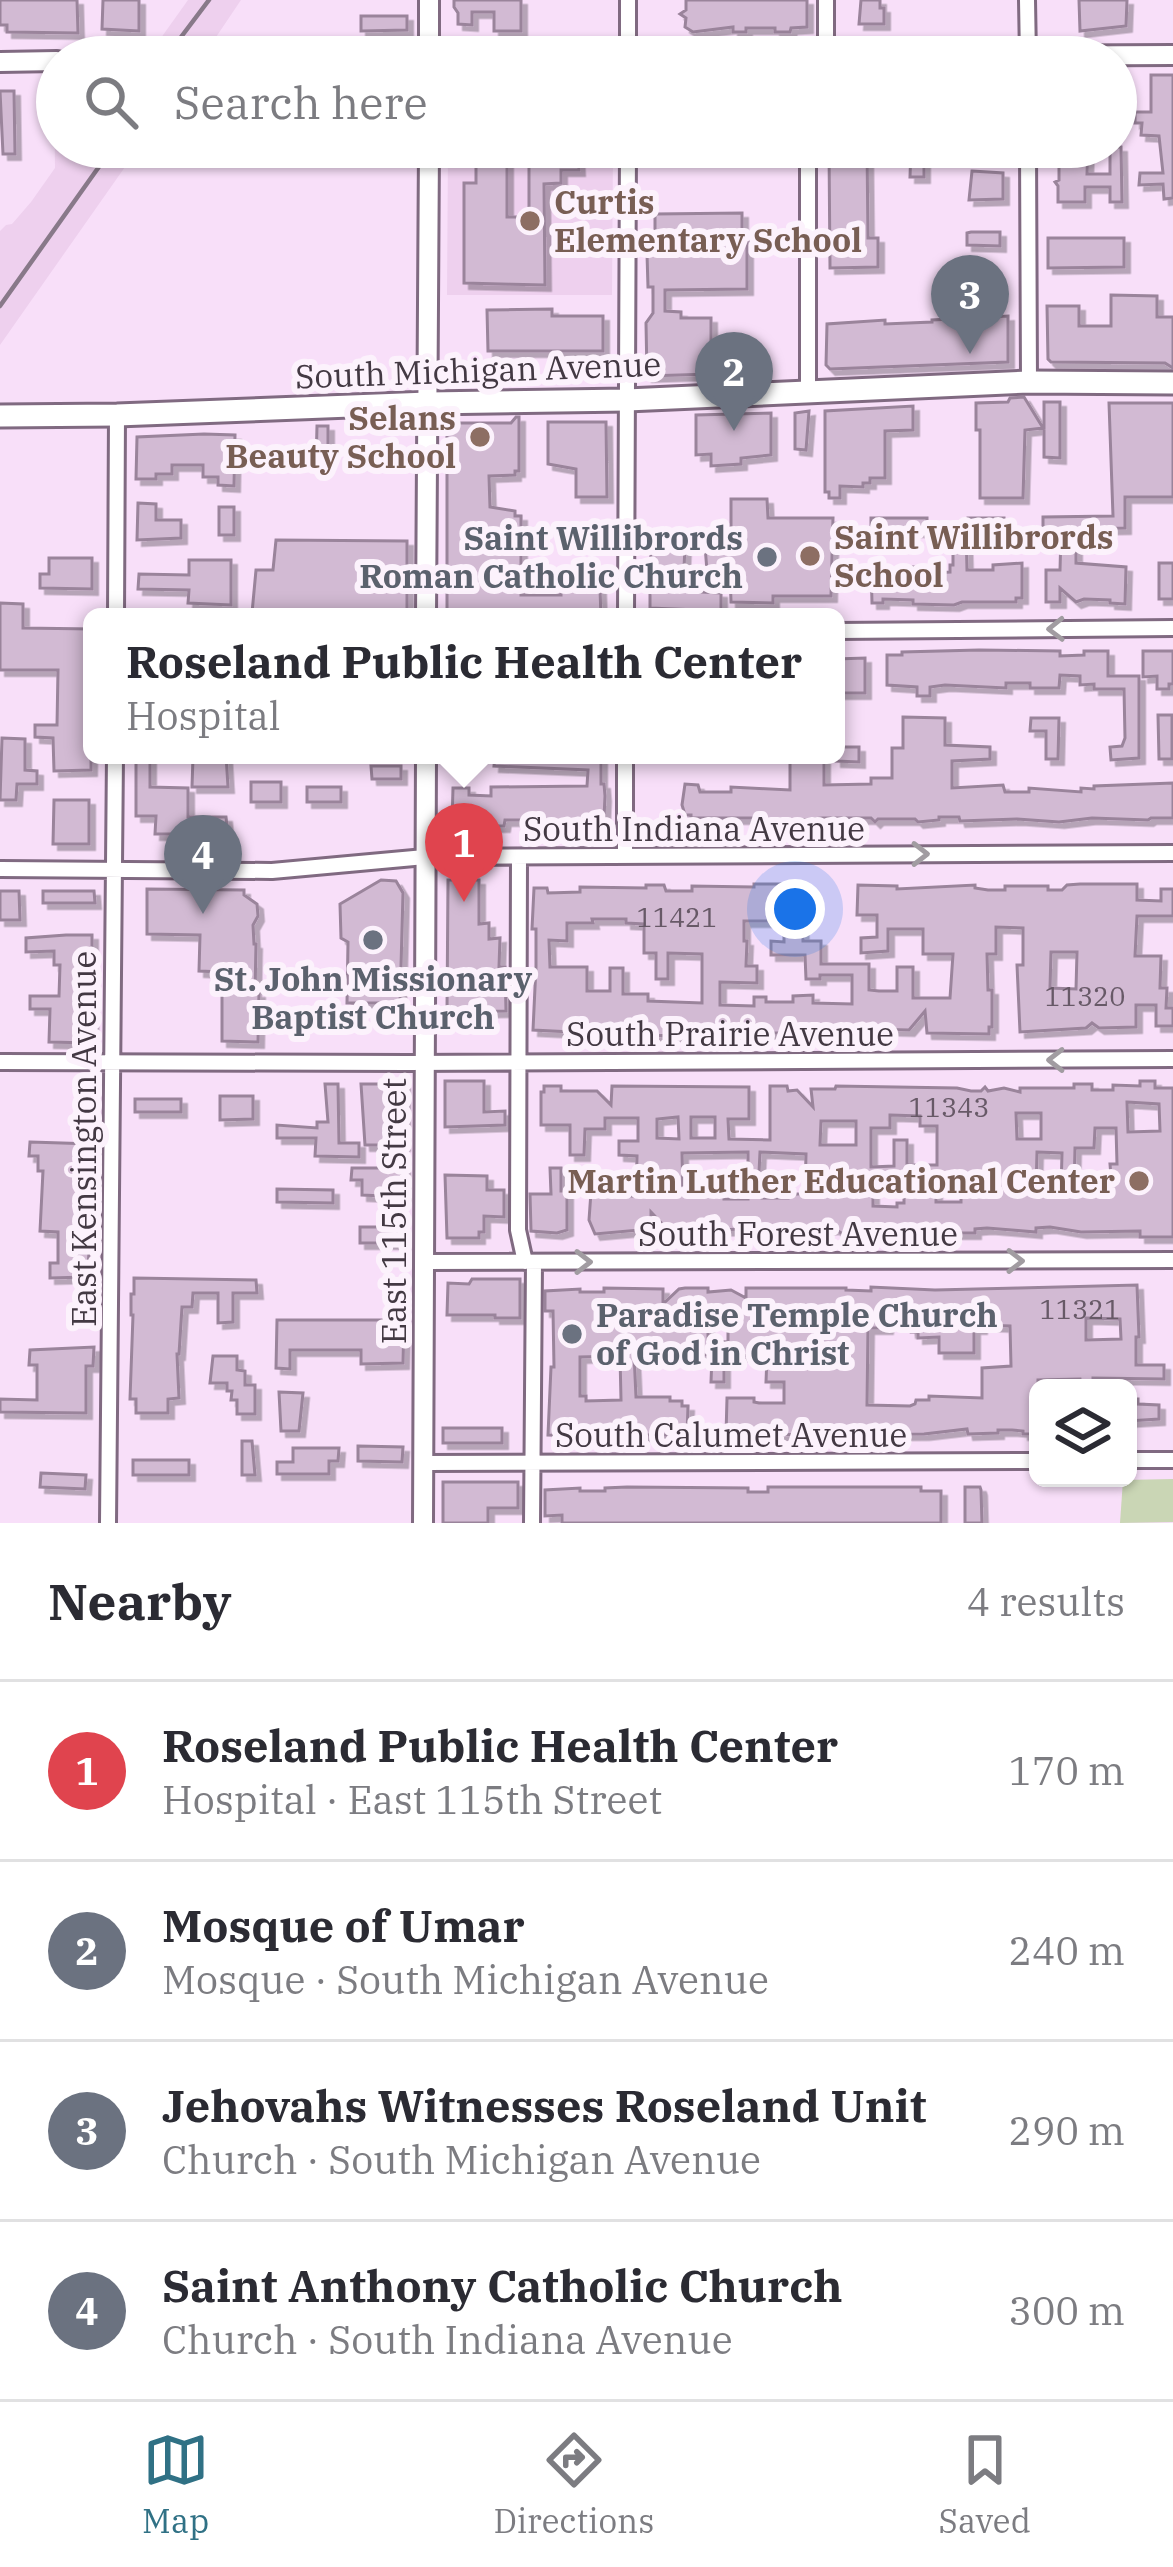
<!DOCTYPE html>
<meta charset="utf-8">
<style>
body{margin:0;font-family:"IBM Plex Serif",serif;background:#f2f2f3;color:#2b2b33}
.controls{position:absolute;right:36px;bottom:36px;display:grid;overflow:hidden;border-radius:18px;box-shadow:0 3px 9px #0004}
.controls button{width:108px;height:108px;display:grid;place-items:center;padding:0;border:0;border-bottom:3px solid #e1e1e2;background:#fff;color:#2b2b33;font:60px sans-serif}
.you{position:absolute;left:795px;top:909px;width:42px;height:42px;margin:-30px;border:9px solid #fff;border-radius:50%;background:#1a73e8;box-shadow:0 0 0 18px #1a73e833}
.badge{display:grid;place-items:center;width:78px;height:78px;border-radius:50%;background:#307185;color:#fff;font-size:39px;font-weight:700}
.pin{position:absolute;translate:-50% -99px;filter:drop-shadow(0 3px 6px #0008)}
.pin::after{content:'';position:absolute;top:63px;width:42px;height:36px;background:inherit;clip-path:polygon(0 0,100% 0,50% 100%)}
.popup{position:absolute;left:83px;top:608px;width:762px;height:156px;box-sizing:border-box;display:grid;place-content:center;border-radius:18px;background:#fff;filter:drop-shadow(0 3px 9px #0005);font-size:39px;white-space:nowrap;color:#7c7c81}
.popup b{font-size:45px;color:#2b2b33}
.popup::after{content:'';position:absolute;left:50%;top:100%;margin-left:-24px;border:24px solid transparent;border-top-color:#fff}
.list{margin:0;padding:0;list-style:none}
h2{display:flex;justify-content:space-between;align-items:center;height:156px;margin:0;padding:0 48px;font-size:51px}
h2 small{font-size:39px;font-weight:400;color:#7c7c81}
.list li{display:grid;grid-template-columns:78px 1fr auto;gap:36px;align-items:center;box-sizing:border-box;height:180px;padding:0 48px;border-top:3px solid #e1e1e2}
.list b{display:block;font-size:45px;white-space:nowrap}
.list p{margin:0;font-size:39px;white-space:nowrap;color:#7c7c81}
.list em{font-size:39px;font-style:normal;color:#7c7c81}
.icon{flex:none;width:66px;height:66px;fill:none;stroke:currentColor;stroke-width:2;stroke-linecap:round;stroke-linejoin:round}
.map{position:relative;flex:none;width:1173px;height:1523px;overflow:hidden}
.search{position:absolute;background:#fff;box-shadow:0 3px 9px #0004;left:36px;right:36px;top:36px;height:132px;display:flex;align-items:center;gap:30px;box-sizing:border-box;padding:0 42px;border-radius:66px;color:#7c7c81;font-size:45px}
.sheet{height:876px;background:#fff}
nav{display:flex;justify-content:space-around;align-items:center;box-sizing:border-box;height:168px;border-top:3px solid #e1e1e2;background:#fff;font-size:33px;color:#7c7c81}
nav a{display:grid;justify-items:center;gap:6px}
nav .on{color:#307185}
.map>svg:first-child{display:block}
.built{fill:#eed0ee}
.green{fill:#cad6b5}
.building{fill:#d2bad3;stroke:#9a849b;stroke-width:3;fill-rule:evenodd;filter:url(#shadow)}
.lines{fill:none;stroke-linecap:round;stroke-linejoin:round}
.minor-casing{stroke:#806a81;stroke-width:20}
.tertiary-casing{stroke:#806a81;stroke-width:24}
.secondary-casing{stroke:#806a81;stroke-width:27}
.minor{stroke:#fff;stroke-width:14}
.tertiary{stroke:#fff;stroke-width:18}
.secondary{stroke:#fff;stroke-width:21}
.rail{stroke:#887989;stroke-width:4.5}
.oneway{stroke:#a19ca1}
.education-dot{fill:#8d6e63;stroke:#fcf2fc;stroke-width:4.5}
.worship-dot{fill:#6b7280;stroke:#fcf2fc;stroke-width:4.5}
.labels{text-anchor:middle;stroke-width:12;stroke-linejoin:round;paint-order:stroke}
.number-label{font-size:27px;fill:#675967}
.education-label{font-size:33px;font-weight:bold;fill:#785e54;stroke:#fcf2fc;text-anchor:start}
.street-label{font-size:33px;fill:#433943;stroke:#fcf2fc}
.worship-label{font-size:33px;font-weight:bold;fill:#5b616d;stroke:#fcf2fc;text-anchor:end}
</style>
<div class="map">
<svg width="1173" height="1523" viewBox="0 0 1173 1523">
<defs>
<filter id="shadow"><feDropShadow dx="5.5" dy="5.5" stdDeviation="0" flood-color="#0004"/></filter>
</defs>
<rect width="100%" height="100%" fill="#f8dff9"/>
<path class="built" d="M188 0H241L208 49H153Z
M54 72H57V147H139L0 345V231L6 225 12 224 31 202 55 168Z
M448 147H613L612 295H447Z"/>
<path class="green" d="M1173 1479V1522L1120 1523 1123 1480Z"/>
<path class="building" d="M0 0H77L78 33 7 32V25H0Z
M103 0H139V31L102 29Z
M454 0H521V31H494V12H472V25L458 24V13L454 7Z
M686 0H807V27L791 28 790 32H775V28H746V32H733V27L693 32 685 27 686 18 680 14 686 10Z
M861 0H880V8H884V24H859Z
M1079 0H1127L1126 26 1080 31Z
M361 16H407V30L361 31Z
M1151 75H1173V198L1164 199 1163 184 1139 185 1140 173H1163L1159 136 1141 135 1142 123H1135V112H1151Z
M0 91H14L15 154H3Z
M476 147H507V217H529V151H534V147H578L579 170H561V183L544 184 545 285 464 283V183H476Z
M829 147H867L868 238H878V267L830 268Z
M911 147H924V177H910Z
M1059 147H1088L1087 174H1110V147H1121L1122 202H1110V187H1085V202H1058V186L1055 182 1059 180Z
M972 171 1003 173V199L969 200Z
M742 213V232H747V289L665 290V311L681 312V318H711V374L647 376 646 323 653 313V287H648L647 254H655V214Z
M971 232H1000V246L967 245V233Z
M1048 238H1124V267L1048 268Z
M1111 295 1157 296V317H1173V368L1165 363 1051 362 1048 359 1047 306H1079V326H1111Z
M552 309V316H603V351H488L487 310Z
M1008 316V362L830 369 826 365 827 324 885 320V324L932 322V320Z
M1024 397 1043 428 1025 430 1023 498H980V430H976V403L1008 402 1010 398Z
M1044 402H1060V458L1044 457Z
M1109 403H1173V497H1125V528L1076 529V563L1126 567 1125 604 1110 603V600L1084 599 1076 602 1060 588V602H1046V570H1060L1061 532H1043V517L1113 516Z
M913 406V430L885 431V478H870V483H863V487L840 486V498H829V492H825V411Z
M809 411 806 450 795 449V413Z
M771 413V455L741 458V464L711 466V454L696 455V415Z
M516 417H519V471H515V475L489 476 490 507 515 511V516H521V595H561V589H600L601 617H447V423H511Z
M548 422H606L607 497H576V469L548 464Z
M317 426H328V464H316Z
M204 434 235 435 234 486 218 485V477H203V465H172V474H156V479H136L137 437Z
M731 499H767L768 518H833L831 596H773V603L731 602 730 571H707L705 546H731Z
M138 503 156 504V520H181V538L137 540Z
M219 507H234V535H219Z
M871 518H927V531H871Z
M968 518H1004V531H968Z
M953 529H966L967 570H993V565L1022 563V598H1016V602H962L954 605 913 604V600L883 599V603H872L871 565 885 566V570H913V567H929V573L950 572V565H953Z
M276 540 407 541V617H258V614L252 613 256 570H273Z
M650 544 685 546 683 591 721 593V611L650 608V593L655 591V559H651Z
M49 558H92V589L40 588V574H49Z
M189 560H231V605L188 603 189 590 138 589 139 574 189 575Z
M1159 563H1173V599H1159Z
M0 603 23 604V628L92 629 91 770 54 771 53 738 35 737V725H57L58 670H0Z
M979 650 1060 651V656L1084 655V651H1108V676H1139V758L1111 760 1110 747 1122 746 1125 738 1124 689H1094V684L1080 685V676L1060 675 1059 688H1030V683H1006V688L945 685 930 687V696H917V687L887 685V655H902V652Z
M1143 651H1173V684H1169V689H1157V676L1143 677Z
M865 658V693H836V659Z
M1158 715H1172V759H1159Z
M903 717 945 718V745L990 747V759L952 761V788L1003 785 1005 792H1029V788L1081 792V788L1094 789V786L1173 783V818H1151L1148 820 1092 818 1059 822 1017 819 960 821 959 817H939V820L918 822 915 819H878L875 822 871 818H822L782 822H768L767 818H691V815H685L682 805 685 784 698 785 700 792H731V787L790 790V758L824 755V785L871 784V778H892V748H903Z
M1031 718H1059L1058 759H1046V731H1030Z
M2 738 25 739V770L37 771V784H17L16 800H0Z
M836 747H859V762L836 761Z
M136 755H150V787L188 788V817H226L229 846 190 847V834H155L156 816H136Z
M212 755H226L228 787H192L193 757H212Z
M495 755H601V784H604L605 796 604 818 597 822 588 819 576 823 575 826H546V820H505L504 826H489L488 828 452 823 453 788H469V795L491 796V787L587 786 588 770 494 766Z
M371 766H401V779H372Z
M251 782H281V802H251Z
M307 787H341V802H307Z
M54 800H89V844H53Z
M381 880 396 881 403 893 400 1003H347L348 942 341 938 340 904Z
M448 880H479V924L489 923V939L500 938 499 967H505L506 1011 447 1012Z
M754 884H801L803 941H821V964H869V990L879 991H897V967H913V998H950L953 954H923V929H888V951L861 953V938L877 937V915H857L858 885 897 886V889L975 885V888L988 890H1005V886H1048V890H1062L1067 885 1080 884H1137V900L1161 901V889H1173V916H1137L1135 956H1161L1160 988H1167L1166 1008H1173V1026H1156V1005H1136V1027L1099 1028 1092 1023 1086 1028 1020 1032 1017 965H1023V928L996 927V954H987L988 990H992V1027H989V1034L927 1033 925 1011 909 1030 868 1029V1033L848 1034H833V1029L813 1027V1029H784V1033H769V1028H745L744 1033 720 1035 610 1036V1030L572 1032 533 1030 536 966V929H532L534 888H547L548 893 580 892V887L646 888V885H664L666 891H692V886L754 887ZM592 919H626V923L644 924V953H656V979H668V953L702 954V1003L648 1001V994H623V968H610V991H587V967H550L549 940 567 941V923H593ZM744 921H784V942L771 941V955H805L806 979H820V975H852V1004L813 1003V995L793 996V1002H766V997H754V1006L720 1005V982L757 983V966H746L747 941H744ZM1051 952H1077L1076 989 1050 988Z
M147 889 244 890V895L257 904 258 916 253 925 254 944H256L255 993H259L258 1042 222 1041V972L199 971 200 935 147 934Z
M0 891H19L20 920H0Z
M43 891H94L95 903H43Z
M66 935H92V950H86L87 996 93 997 92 1043 49 1042 50 1009H30V996H59L60 965H54V951L26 952V938Z
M445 1081H484V1112L505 1111V1125L445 1127Z
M1140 1081H1155V1088H1173V1237H1140V1231L1081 1232 1050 1227 1036 1228V1232L987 1228 975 1229V1233H861L854 1225 846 1233H841L834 1228 818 1230H755L753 1233 749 1229 669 1231 651 1212V1229L595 1234 589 1220 591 1192H605V1196H636L637 1156 619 1155V1141H638V1118H605V1129H585L584 1155H570V1125H541V1092H544V1086H561V1091H597L611 1105 612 1086 749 1087V1119H728L729 1139 770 1140V1086H787L788 1091 797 1090 813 1107 811 1089H835L836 1086 957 1088 971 1091H981L985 1087 988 1091 1004 1088 1020 1092V1088H1074V1084H1092V1090H1113V1085L1140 1086ZM1127 1102 1159 1104 1160 1131 1128 1132ZM1016 1113H1041V1139H1017ZM890 1115 920 1116V1126H937V1165H907V1140H894V1166L871 1167V1128H890ZM678 1117 679 1139 657 1138V1119ZM691 1117H715V1138H691ZM821 1121H856V1145H820ZM1095 1128H1116L1117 1164H1110L1112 1190 1074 1191 1075 1148H1094ZM748 1152V1199H724V1196L683 1194 682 1153ZM760 1152 806 1154 805 1194H788V1198H762V1194H758ZM1037 1152 1062 1153 1061 1190H1036ZM936 1178H961V1202H936ZM873 1182H904V1203H897V1207L873 1206Z
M325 1084H338L339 1143H359V1157L315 1156 316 1138H277V1125L317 1128V1122H328Z
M361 1084H404V1145H365Z
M220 1096H253V1119L220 1120Z
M135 1099H181V1112H135Z
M30 1142 93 1144 92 1217 87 1277 50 1278V1263H58V1232L40 1231 43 1171H38V1156H29Z
M352 1168H404L405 1197 362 1195V1180H351Z
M550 1168H561V1191H567V1230L557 1233 531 1231 530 1194H551Z
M445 1175 487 1176V1190H504V1217L484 1216V1232H479V1238H447Z
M277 1189 333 1190V1203L277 1202Z
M360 1227H404V1243H360Z
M134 1278 256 1280 257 1293H233V1322L218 1323V1293H193L192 1307H182L179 1354H177L179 1398 168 1399V1413H136V1399H130L133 1315H131V1294H134Z
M472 1279H520V1318H495V1315H447L448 1283 469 1284Z
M1137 1285 1139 1337H1136V1365H1164V1379L1093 1378V1387H1081L1080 1379 1038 1380 1037 1434H1023V1431L1012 1430H998V1433L968 1434 967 1429 924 1434 726 1435 727 1398H754V1402L759 1403H784V1382H766L767 1356 724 1355V1382H711L712 1355 662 1354H634L636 1397H670V1401H682V1406H688L687 1435H639V1431H618V1435H606V1431H586L584 1436 548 1435 551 1367H554L553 1311H545V1291L580 1289V1292H604V1288L663 1289V1304L679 1289 685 1288H708V1292L731 1290 746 1298V1288H846V1290L871 1291V1287L935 1290ZM909 1317 911 1332H918V1338L939 1337V1353H974V1328H981V1325L1010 1326 1011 1366 982 1368V1398L929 1396V1400H916L915 1404 910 1406 867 1405 868 1328H887L888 1318ZM1086 1318 1120 1319 1121 1339 1086 1340ZM708 1322H728V1342L708 1341ZM620 1356 621 1400 586 1401V1396H580V1357Z
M277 1320H404L403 1363 361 1364V1350H290V1369L276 1368Z
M94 1347 93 1366H86V1413L0 1412V1399L37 1400V1365H29L30 1350Z
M213 1356H237V1370L245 1371V1385H255V1414H237V1400H231L232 1391H227V1383H210Z
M279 1392 303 1393 299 1431H281Z
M1128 1399H1138V1404L1159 1405V1419L1128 1421Z
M443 1428H502V1443H443Z
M242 1441H252L255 1475H242Z
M358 1446 403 1447 402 1462 358 1461Z
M293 1448H339L338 1461H329V1474H277V1462H293Z
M133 1460H189V1475H133Z
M41 1473 86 1475 85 1489 40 1487Z
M443 1482H518V1508H488V1523H443Z
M627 1487 748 1488V1492H768V1487H921V1491H941V1523H562V1515L545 1516V1490L580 1488V1491H605V1488Z
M965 1487H980L981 1490 982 1523H965Z"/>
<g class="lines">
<defs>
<path id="minor" d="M1027 0 1028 57
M826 56V0
M628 57V0
M808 147V392
M1028 147 1029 382
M116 617 117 415
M626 617 628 147
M836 631 1173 628
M625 856V755
M519 857 518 1230 525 1262
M0 869 272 871 425 857 1173 853
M0 1062 408 1063 1173 1059
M424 1262 1173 1260
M1128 1460H1173
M424 1463 1038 1461
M108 1523 115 755
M532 1523 534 1262"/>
<path id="tertiary" d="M429 57V0
M727 57 1173 55
M0 62 57 61
M426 617 429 147
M423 1523 426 755"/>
<path id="secondary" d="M0 416 117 415 428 403 627 400 1029 382 1173 383"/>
</defs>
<use href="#minor" class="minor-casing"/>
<use href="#tertiary" class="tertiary-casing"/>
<use href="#secondary" class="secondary-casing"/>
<use href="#minor" class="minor"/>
<use href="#tertiary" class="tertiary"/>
<use href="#secondary" class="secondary"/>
<path class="rail" d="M166 57 209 0
M0 306 113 147"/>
</g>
<defs><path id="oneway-chevron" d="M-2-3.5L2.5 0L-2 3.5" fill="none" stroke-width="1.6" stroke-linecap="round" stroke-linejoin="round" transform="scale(3)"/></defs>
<g class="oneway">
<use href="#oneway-chevron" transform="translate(1056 629) rotate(179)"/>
<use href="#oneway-chevron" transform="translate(920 854)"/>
<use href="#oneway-chevron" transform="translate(1056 1060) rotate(180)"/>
<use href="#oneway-chevron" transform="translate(1015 1261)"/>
<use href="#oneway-chevron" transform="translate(583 1262)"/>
</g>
<g class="education-dot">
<circle cx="530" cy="221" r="12"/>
<circle cx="480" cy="437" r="12"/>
<circle cx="810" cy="556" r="12"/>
<circle cx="1139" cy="1181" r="12"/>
</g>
<g class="worship-dot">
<circle cx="767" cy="557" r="12"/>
<circle cx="373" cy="940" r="12"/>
<circle cx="572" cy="1334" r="12"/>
</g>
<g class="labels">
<g class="number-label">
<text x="677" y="927">11421</text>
<text x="1085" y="1006">11320</text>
<text x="949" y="1117">11343</text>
<text x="1080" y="1319">11321</text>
</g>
<g class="education-label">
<text x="554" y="214">Curtis<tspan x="554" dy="38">Elementary School</tspan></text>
<text x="456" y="430" text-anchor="end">Selans<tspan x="456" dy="38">Beauty School</tspan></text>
<text x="834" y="549">Saint Willibrords<tspan x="834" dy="38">School</tspan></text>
<text x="1115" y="1193" text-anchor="end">Martin Luther Educational Center</text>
</g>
<g class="street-label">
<text transform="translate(478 370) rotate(-2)" y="12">South Michigan Avenue</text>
<text x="694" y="841">South Indiana Avenue</text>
<text x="730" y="1046">South Prairie Avenue</text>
<text transform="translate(84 1139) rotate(-90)" y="12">East Kensington Avenue</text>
<text transform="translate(394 1211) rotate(-90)" y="12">East 115th Street</text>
<text x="798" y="1246">South Forest Avenue</text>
<text x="731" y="1447">South Calumet Avenue</text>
</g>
<g class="worship-label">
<text x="743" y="550">Saint Willibrords<tspan x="743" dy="38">Roman Catholic Church</tspan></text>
<text x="373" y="991" text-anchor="middle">St. John Missionary<tspan x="373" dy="38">Baptist Church</tspan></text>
<text x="596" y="1327" text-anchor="start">Paradise Temple Church<tspan x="596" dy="38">of God in Christ</tspan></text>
</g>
</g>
</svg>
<div class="controls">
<button><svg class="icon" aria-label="layers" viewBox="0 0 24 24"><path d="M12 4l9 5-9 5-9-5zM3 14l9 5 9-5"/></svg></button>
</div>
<div class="you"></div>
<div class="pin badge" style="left:464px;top:902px;background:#e0444e">1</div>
<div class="popup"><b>Roseland Public Health Center</b>Hospital</div>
<div class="pin badge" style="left:734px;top:431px;background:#6b7280">2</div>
<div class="pin badge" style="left:970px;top:354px;background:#6b7280">3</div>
<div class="pin badge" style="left:203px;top:914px;background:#6b7280">4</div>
<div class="search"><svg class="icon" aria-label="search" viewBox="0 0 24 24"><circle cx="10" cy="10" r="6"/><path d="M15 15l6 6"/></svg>Search here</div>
</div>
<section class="sheet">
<h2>Nearby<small>4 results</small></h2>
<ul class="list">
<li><span class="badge" style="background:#e0444e">1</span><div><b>Roseland Public Health Center</b><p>Hospital · East 115th Street</p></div><em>170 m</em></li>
<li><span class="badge" style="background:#6b7280">2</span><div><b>Mosque of Umar</b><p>Mosque · South Michigan Avenue</p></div><em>240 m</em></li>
<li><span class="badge" style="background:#6b7280">3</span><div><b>Jehovahs Witnesses Roseland Unit</b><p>Church · South Michigan Avenue</p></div><em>290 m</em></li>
<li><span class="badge" style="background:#6b7280">4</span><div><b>Saint Anthony Catholic Church</b><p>Church · South Indiana Avenue</p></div><em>300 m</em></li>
</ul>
</section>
<nav>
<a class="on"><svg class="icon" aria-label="map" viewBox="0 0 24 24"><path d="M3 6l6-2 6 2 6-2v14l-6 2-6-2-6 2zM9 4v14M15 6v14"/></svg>Map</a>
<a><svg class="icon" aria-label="directions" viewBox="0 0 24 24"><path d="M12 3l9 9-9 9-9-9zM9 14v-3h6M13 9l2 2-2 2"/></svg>Directions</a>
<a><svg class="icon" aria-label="saved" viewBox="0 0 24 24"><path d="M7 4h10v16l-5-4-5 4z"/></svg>Saved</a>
</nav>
